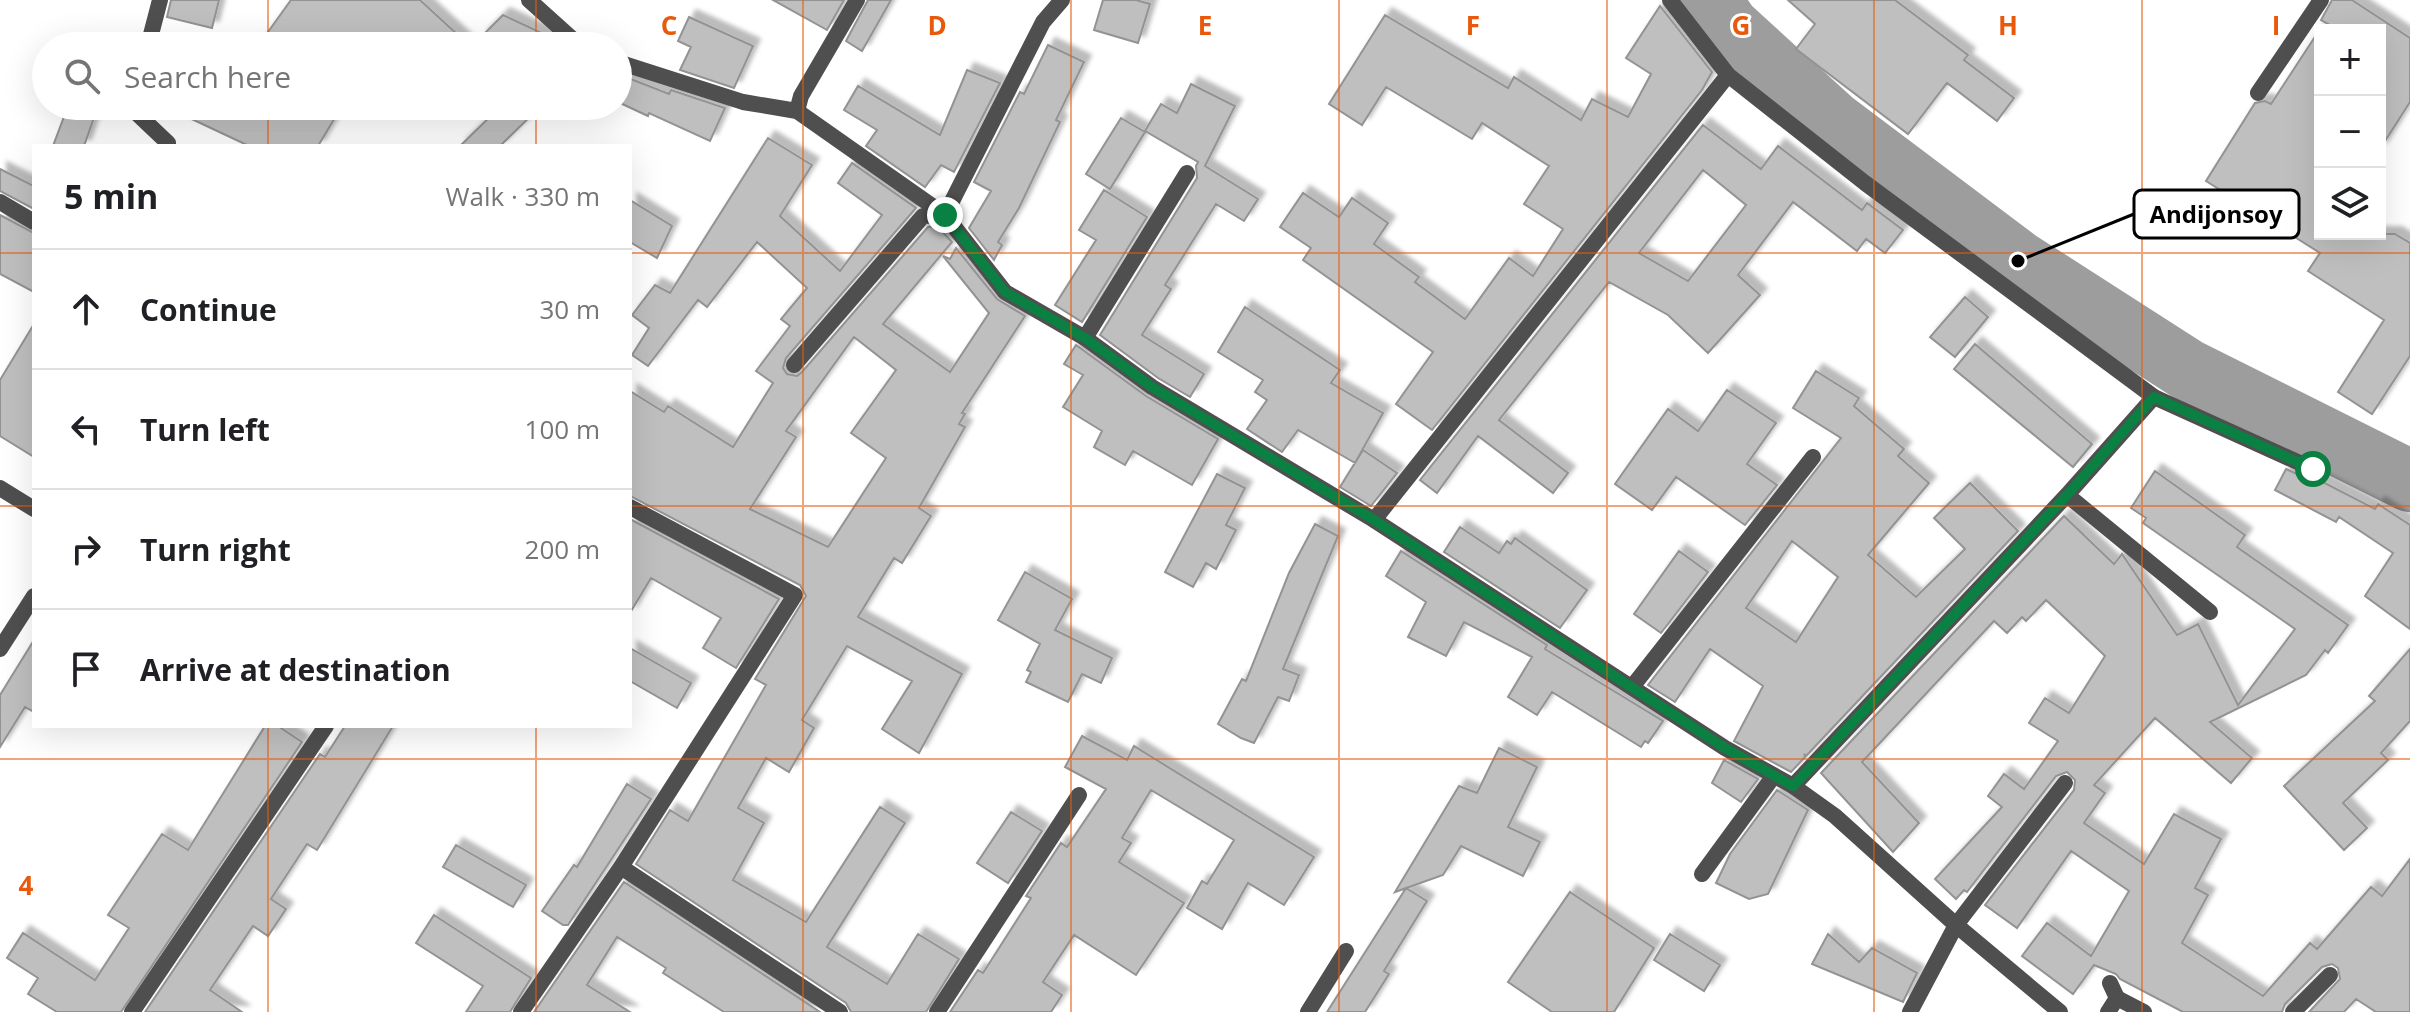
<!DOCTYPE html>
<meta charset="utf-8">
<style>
body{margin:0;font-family:"Open Sans",sans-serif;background:#f2f2f2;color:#202124}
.controls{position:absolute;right:24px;top:24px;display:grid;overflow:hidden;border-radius:0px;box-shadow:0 8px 32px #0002}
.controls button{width:72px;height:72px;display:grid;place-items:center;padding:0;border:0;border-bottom:2px solid #e0e0e0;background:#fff;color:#202124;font:40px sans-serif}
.stop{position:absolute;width:24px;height:24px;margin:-18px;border:6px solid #0b8043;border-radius:50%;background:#fff}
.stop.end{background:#0b8043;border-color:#fff;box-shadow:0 2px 8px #0008}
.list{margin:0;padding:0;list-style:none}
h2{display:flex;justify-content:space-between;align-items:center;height:104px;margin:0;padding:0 32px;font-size:34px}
h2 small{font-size:26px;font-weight:400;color:#757577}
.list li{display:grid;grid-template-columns:52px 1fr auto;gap:24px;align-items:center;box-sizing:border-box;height:120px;padding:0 32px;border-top:2px solid #e0e0e0}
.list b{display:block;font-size:30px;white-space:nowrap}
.list em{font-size:26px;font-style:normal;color:#757577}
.icon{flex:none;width:44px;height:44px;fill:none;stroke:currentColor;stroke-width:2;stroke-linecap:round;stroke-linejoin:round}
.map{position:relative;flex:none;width:2410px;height:1012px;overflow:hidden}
.search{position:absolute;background:#fff;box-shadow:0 8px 32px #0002;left:32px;top:32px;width:600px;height:88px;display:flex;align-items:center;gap:20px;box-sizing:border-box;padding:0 28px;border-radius:44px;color:#757577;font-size:30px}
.panel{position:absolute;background:#fff;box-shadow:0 8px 32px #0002;left:32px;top:144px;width:600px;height:584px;border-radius:0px}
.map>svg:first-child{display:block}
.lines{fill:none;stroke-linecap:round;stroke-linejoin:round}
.river{stroke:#9d9d9d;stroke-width:62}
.building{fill:#bfbfbf;stroke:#939393;stroke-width:2;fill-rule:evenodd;filter:url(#shadow)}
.lane{stroke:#4f4f4f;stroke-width:16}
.street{stroke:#4f4f4f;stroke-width:16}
.route{stroke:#0b8043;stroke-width:10}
.grid{fill:none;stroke:#e8590c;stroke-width:2;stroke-opacity:0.55}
.grid-label{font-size:26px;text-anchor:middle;font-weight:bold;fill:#e8590c;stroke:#fff;stroke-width:6;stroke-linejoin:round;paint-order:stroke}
.leader{fill:none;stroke:#000;stroke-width:3}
.callout-dot{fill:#000;stroke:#fff;stroke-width:3}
.callout{fill:#fff;stroke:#000;stroke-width:3}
.callout-label{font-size:24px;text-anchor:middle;font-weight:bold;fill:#000}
</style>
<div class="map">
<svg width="2410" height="1012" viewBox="0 0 2410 1012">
<defs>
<filter id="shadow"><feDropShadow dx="7" dy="-7" stdDeviation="2" flood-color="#0004"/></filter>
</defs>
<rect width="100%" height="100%" fill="#fff"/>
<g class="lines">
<path class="river" d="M1710 0 1729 27 1832 121 2018 261 2188 370 2410 481"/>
</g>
<path class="building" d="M171 0H219L212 28 167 17Z
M291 0H420L470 46H258Z
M773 0H844L827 30Z
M868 0H891L862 51 846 41Z
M1103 0H1136L1150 4 1138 43 1094 30Z
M1788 0H1895L1968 55 1964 60 2014 98 1997 121 1947 83 1908 134 1796 49 1815 24Z
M2332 0H2352L2410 38V102L2380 149V30H2339L2321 20Z
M1660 6 1712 72 1702 90 1432 430 1396 404 1433 352 1303 260 1311 248 1280 227 1303 193 1339 217 1352 198 1388 223 1374 244 1419 277 1415 282 1465 319 1509 258 1533 276 1563 229 1524 204 1549 166 1482 123 1472 139 1386 87 1362 125 1329 104 1385 15 1508 88 1514 77 1581 120 1592 99 1628 117 1651 74 1626 58Z
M503 15 557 40 564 46H501L481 37Z
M689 17 753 46 734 88 680 70 691 47 678 41Z
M2320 29V234H2395L2410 243V356L2372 414 2338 392 2384 320 2308 271 2320 253 2206 181 2255 103 2265 101 2271 104Z
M1048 45 1084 62 1056 120 1060 122 1019 208 998 242 1002 245 994 260 969 228 991 191 974 182 1020 92 1024 94Z
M967 70 1000 83 954 172 941 165 925 187 866 146 877 130 844 110 858 86 940 135Z
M618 74 669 94 671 90 725 108 710 141 649 113 648 116 618 102Z
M1191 84 1235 106 1205 166 1258 199 1244 221 1216 204 1165 285 1171 289 1142 335 1204 374 1190 397 1158 378 1100 335 1197 178 1196 166 1198 162 1145 131 1161 104 1177 113Z
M68 106H98L84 146H53Z
M164 106H342L318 146H249Z
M501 106H541L500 146H460Z
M1121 118 1145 132 1110 189 1086 174Z
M1703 125 1761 169 1778 146 1862 210 1867 203 1903 230 1885 253 1866 239 1857 251 1793 202 1738 275 1760 295 1708 353 1668 315 1609 282 1499 420 1568 473 1553 493 1478 436 1437 493 1420 480ZM1703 170 1746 205 1688 281 1639 253Z
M768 138 812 165 780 216 840 271 882 215 838 183 852 163 916 208 786 358 783 368 787 374 797 376 802 372 928 227 937 226 952 242 883 324 950 372 989 313 943 256 950 259 956 248 997 299 1025 316 962 413 965 414 959 424 965 427 919 508 931 516 902 563 894 558 858 617 962 674 919 753 882 729 912 681 847 646 802 720 814 728 789 772 766 758 738 808 764 823 733 880 806 922 880 807 905 823 827 947 887 984 918 934 959 959 926 1012H851L846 1003 636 864 670 810 688 821 766 685 755 679 806 596 800 585 630 496V391L664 412 668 406 733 447 773 383 756 371 790 326 781 319 807 288 757 242 707 307 698 300 648 366 632 355 649 328 632 315 655 285 670 293ZM854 337 896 370 851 433 886 458 828 547 750 509 796 437 786 431Z
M0 169 34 186V209L0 191Z
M1104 190 1147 217 1082 322 1055 305 1096 240 1079 230Z
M630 200 672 226 657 258 630 242Z
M0 215 34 233V292L0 274Z
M1965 297 1988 317 1955 357 1930 337Z
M1245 307 1340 370 1331 383 1383 413 1355 463 1298 430 1282 452 1247 429 1267 400 1255 392 1263 380 1218 352Z
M34 324V457L0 436V380Z
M1975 344 2092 444 2073 467 1954 369Z
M1076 345 1146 396 1218 439 1192 485 1133 451 1125 465 1094 447 1102 431 1063 407 1083 375 1064 364Z
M1816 371 1859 398 1854 406 1904 449 1898 456 1929 483 1868 555 1916 597 1965 549 1934 518 1970 483 2018 531 1806 756 1804 754 1805 757 1791 772 1734 741 1763 686 1710 649 1675 702 1648 685 1841 438 1793 408ZM1792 541 1838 577 1796 642 1746 608Z
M1727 390 1776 423 1747 464 1777 485 1745 525 1676 477 1652 510 1615 484 1668 409 1698 431Z
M1363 450 1397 473 1371 506 1340 487Z
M2286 469 2308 479H2317L2375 509 2378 504 2410 525V629L2365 596 2393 553 2339 517 2336 522 2275 490Z
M2155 471 2245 535 2237 547 2348 625 2328 653 2325 650 2306 675 2210 722 2252 758 2231 783 2155 718 2094 785 2105 793 2084 823 2144 864 2174 814 2221 839 2195 888 2208 895 2182 943 2263 996 2310 943 2317 949 2371 887 2382 896 2410 859V1012H2376L2356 999 2344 1012H2309L2340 979 2338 968 2332 964 2322 967 2285 1004 2282 1012H2183L2120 979 2116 974 2094 965 2073 994 2022 956 2047 923 2091 956 2129 891 2071 851 2017 928 1985 905 2074 790 2075 780 2067 772 2056 776 1967 892 1964 890 1956 899 1935 879 2002 807 1988 796 2004 774 2024 789 2058 741 2029 723 2045 698 2069 713 2105 656 2046 600 2026 621 2022 617 2007 633 1994 621 1862 762 1919 823 1893 852 1821 773 2064 516 2114 564 2122 554 2177 635 2198 624 2238 705 2295 629 2143 523 2146 518 2131 508Z
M1217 474 1245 488 1226 525 1236 530 1216 569 1206 563 1193 587 1165 572Z
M630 519 779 599 736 668 703 648 721 618 651 578 630 613Z
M1315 524 1338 536 1283 669 1299 675 1289 701 1278 697 1254 743 1241 738 1218 724 1242 679 1246 681 1289 573Z
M1460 527 1499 553 1507 541 1511 544 1515 538 1587 590 1560 628 1444 552Z
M1401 551 1547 645 1545 649 1663 721 1648 743 1645 741 1641 747 1552 692 1537 715 1508 697 1532 657 1464 622 1446 656 1408 637 1426 602 1386 576Z
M1679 551 1708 572 1661 633 1634 614Z
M1025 572 1072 599 1055 630 1112 658 1101 683 1082 674 1068 702 1026 682 1031 672 1027 670 1040 644 998 620Z
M34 640V712L25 707 0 747V695Z
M630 648 691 683 677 708 630 681Z
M2410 649V721L2381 753 2388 760 2343 803 2367 828 2344 850 2284 786 2375 701 2369 696Z
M265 726H278L302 742 121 1012H57L28 994 38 978 7 958 23 933 95 980 129 928 108 915 162 834 188 850Z
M345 726H393L317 850 307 844 271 899 286 909 268 936 253 926 210 990 242 1012H145L320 754 325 757Z
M1082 736 1127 760 1134 746 1314 857 1284 905 1248 883 1222 929 1187 908 1202 881 1207 884 1234 840 1151 790 1122 838 1131 843 1119 862 1184 903 1136 975 1074 935 1043 982 1062 995 1051 1012H950L978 970 983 973 1031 898 1026 896 1061 843 1067 847 1106 789 1065 767Z
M1499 748 1537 767 1508 827 1540 842 1523 876 1461 846 1443 875 1395 892 1459 786 1477 793Z
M1724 760 1758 779 1741 802 1712 783Z
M627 784 651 799 568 925H563L542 911 574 865 577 867Z
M1777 790 1808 810 1768 894 1749 899 1716 883 1730 854Z
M1011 812 1042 831 1008 883 977 863Z
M456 845 526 885 513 907 443 867Z
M624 882 820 1012H724L663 973 666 968 617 937 587 985 630 1012H534Z
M1406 888 1427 901 1384 971 1389 974 1365 1012H1327Z
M1570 892 1654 948 1614 1012H1552L1508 982Z
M434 915 531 978 510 1012H466L483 986 416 943Z
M1670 934 1720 965 1704 991 1654 960Z
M1828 934 1859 962 1872 948 1917 973 1903 1002 1812 964Z"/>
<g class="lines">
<path class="lane" d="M148 46 160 0
M2258 93 2321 0
M129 106 168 143 167 146
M797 111 801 96 857 0
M1085 338 1187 173
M794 365 923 216 945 215
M2067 495 2210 612
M1374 520 1728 75
M1632 687 1813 457
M1793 786 2067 495 2154 397
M1702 874 1773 777
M2110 983 2117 998
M1910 1012 1956 925 2065 783
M2293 1012 2330 975"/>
<path class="street" d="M529 0 580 46
M1670 0 1728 75 1865 183 2154 397 2313 469
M618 62 743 102 797 111 945 215 1005 292 1085 338 1152 387 1374 520 1725 748 1793 786 1835 816 1956 925 2060 1012
M0 202 34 222
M945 215 1043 22 1062 0
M0 488 34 509
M0 649 34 596
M621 867 840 1012
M132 1012 326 726
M521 1012 621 867 795 595 630 507
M937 1012 1079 795
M1308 1012 1346 951
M2108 1012 2117 998 2144 1012"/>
</g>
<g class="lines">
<path class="route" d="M945 215 1005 292 1085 338 1152 387 1374 520 1725 748 1793 786 2067 495 2154 397 2313 469"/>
</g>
<path class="grid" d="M268 0V46M536 0V46M803 0V1012M1071 0V1012M1339 0V1012M1607 0V1012M1874 0V1012M2142 0V1012M268 106V146M536 106V146M0 253H34M630 253H2410M0 506H34M630 506H2410M268 726V1012M536 726V1012M0 759H2410"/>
<g class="grid-label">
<text x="669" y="35">C</text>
<text x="937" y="35">D</text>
<text x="1205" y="35">E</text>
<text x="1473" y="35">F</text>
<text x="1741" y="35">G</text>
<text x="2008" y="35">H</text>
<text x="2276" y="35">I</text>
<text x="26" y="895">4</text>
</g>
<path class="leader" d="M2018 261L2134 214"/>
<circle class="callout-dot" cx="2018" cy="261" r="8"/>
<rect class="callout" x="2134" y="190" width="165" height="48" rx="8"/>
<g class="callout-label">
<text x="2216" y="223">Andijonsoy</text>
</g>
</svg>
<div class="controls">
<button>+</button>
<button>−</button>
<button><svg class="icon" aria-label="layers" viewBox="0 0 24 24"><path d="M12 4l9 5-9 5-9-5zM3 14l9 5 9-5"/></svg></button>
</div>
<div class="stop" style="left:2313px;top:469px"></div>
<div class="stop end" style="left:945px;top:215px"></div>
<div class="search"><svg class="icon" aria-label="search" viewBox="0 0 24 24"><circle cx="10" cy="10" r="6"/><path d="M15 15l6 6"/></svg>Search here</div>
<section class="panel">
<h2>5 min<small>Walk · 330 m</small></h2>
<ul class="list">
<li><svg class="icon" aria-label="ahead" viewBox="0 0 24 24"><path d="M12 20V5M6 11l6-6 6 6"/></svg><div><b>Continue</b></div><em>30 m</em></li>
<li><svg class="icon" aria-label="left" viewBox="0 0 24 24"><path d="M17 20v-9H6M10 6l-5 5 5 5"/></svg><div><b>Turn left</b></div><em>100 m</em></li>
<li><svg class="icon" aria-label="right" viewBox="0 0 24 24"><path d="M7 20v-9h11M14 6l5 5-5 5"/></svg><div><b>Turn right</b></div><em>200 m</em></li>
<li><svg class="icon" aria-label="arrive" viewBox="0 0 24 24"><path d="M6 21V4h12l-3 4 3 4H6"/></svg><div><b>Arrive at destination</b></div></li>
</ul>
</section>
</div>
